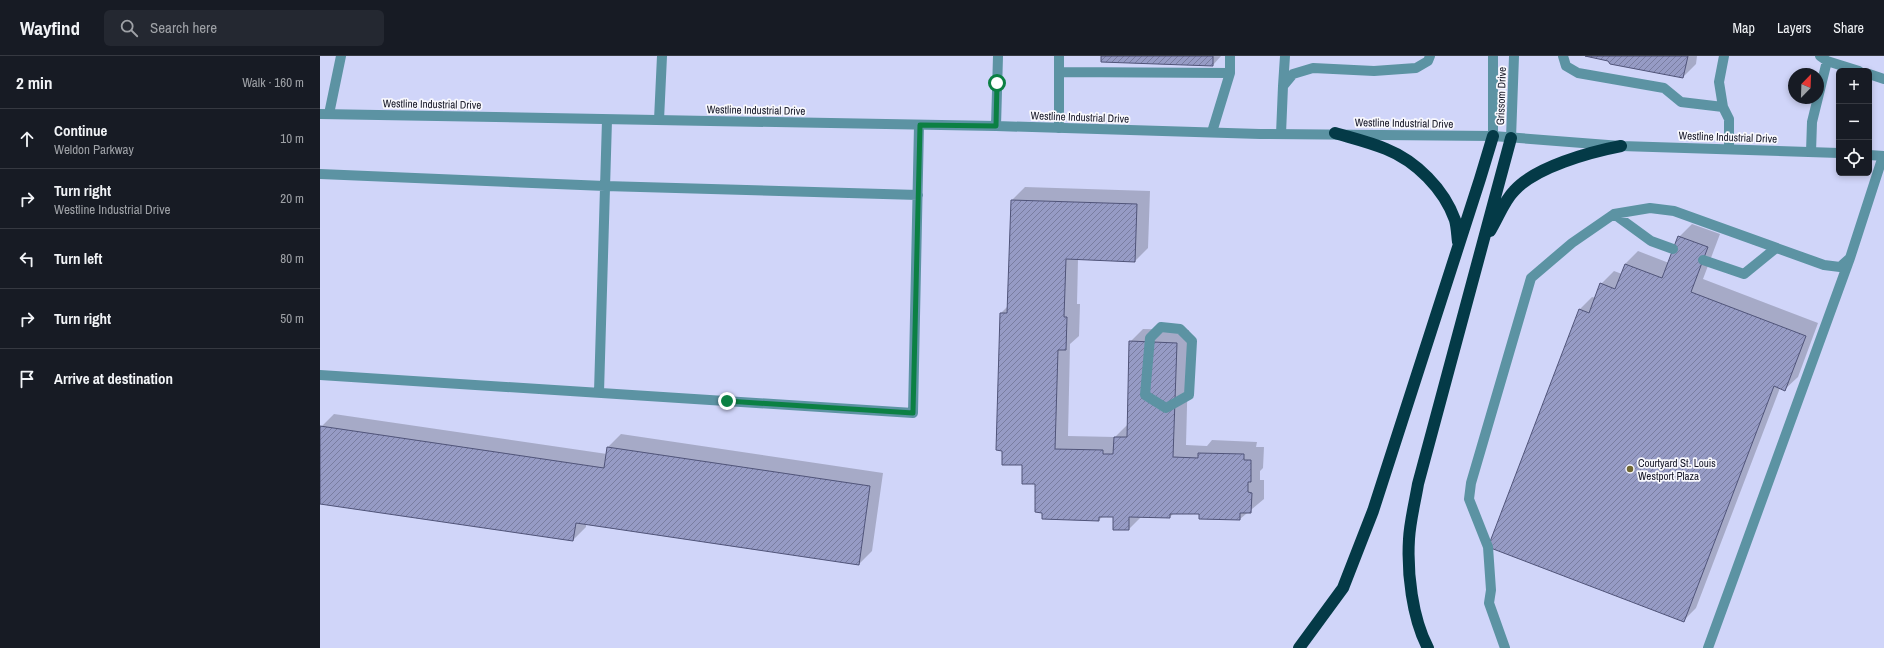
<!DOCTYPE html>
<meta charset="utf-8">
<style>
body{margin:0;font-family:"Archivo Narrow",sans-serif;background:#242831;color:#f1f3f6}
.controls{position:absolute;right:12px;top:12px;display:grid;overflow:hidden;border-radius:6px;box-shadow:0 2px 6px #0003}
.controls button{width:36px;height:36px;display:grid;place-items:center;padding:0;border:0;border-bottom:1px solid #363941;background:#171b24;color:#f1f3f6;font:20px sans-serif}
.compass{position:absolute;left:1468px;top:12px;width:36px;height:36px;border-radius:50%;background:#171b24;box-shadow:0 2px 6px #0003;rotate:23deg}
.stop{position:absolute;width:12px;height:12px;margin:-9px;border:3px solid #0b8043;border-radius:50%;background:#fff}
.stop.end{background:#0b8043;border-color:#fff;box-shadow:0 1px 4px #0008}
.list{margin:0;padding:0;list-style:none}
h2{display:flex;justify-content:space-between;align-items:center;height:52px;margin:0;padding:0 16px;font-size:17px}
h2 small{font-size:13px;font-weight:400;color:#9ea1a6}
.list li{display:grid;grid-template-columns:26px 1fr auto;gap:12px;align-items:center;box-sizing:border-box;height:60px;padding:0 16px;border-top:1px solid #363941}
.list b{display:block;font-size:15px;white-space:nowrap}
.list p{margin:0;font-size:13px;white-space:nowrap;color:#9ea1a6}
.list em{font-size:13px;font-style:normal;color:#9ea1a6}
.icon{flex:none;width:22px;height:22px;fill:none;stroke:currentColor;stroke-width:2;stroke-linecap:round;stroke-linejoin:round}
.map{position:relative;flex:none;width:1564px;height:592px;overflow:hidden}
header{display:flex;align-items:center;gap:24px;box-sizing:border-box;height:56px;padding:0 20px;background:#171b24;border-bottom:1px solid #363941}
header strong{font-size:19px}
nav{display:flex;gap:22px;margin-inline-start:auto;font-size:14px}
.search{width:280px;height:36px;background:#242831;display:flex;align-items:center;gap:10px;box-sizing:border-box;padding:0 14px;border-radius:6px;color:#9ea1a6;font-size:15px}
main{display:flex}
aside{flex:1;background:#171b24}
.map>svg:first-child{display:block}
.shadow{fill:#0003}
.building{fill:url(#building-hatch);stroke:#505479}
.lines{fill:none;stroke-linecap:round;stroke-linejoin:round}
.service{stroke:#5c93a3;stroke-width:10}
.minor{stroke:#5c93a3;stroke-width:10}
.tertiary{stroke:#5c93a3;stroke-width:10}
.motorway{stroke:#043a47;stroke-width:12}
.route{stroke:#0b8043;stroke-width:5}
.poi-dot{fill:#716834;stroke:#f8f8fd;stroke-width:1.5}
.labels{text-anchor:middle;stroke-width:3.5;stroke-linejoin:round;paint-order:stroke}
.street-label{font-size:11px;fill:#151626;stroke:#f8f8fd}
.poi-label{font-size:11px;fill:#151626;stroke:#f8f8fd;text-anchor:start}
</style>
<header>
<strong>Wayfind</strong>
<div class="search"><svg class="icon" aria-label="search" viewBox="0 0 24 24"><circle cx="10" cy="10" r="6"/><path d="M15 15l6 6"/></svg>Search here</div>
<nav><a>Map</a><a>Layers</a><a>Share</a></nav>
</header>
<main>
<aside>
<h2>2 min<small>Walk · 160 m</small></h2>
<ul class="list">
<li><svg class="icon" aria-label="ahead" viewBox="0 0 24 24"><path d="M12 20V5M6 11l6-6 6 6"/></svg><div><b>Continue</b><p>Weldon Parkway</p></div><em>10 m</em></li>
<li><svg class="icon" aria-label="right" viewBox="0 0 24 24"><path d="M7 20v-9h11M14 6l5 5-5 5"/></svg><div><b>Turn right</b><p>Westline Industrial Drive</p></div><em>20 m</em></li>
<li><svg class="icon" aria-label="left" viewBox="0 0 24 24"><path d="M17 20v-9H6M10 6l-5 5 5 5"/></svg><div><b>Turn left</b></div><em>80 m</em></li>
<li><svg class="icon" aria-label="right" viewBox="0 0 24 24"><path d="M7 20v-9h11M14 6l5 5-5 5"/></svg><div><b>Turn right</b></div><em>50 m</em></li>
<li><svg class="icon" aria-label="arrive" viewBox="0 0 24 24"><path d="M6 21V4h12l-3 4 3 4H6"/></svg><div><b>Arrive at destination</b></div></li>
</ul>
</aside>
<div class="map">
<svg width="1564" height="592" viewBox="0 0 1564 592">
<defs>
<pattern id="building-hatch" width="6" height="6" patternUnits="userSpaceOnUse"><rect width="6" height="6" fill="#969bc5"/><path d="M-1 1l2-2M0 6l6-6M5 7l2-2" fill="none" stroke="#797da0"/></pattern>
</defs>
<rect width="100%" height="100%" fill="#d0d5f9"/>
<path class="shadow" d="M782 0H901L893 9Z
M1270 0H1377L1376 8 1363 21Z
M705 131 830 135 828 192 815 205 758 203 757 248H760L759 280 750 288 748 380 795 381 808 368 810 286 823 273 869 274 866 389 887 390 892 384 937 386 936 391H944L943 412 940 415V424H944V443L920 463 880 462V457H854L850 461H821L809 473 794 460H783L779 464 716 427 703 408 681 257 688 250 692 144Z
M1372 168 1400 178 1383 223 1498 267 1478 321 1465 333 1460 332 1376 552 1363 565 1259 254 1272 241 1276 242 1281 228 1294 215 1302 218 1305 208 1318 195 1349 207 1359 181Z
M14 358 287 398 288 391 301 378 563 417 552 495 539 508 266 468V471L253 484 0 447 1 371Z"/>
<path class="building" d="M781 0H893V10L781 6Z
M1265 0H1368L1363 22 1290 8 1288 5Z
M691 144 817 148 815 206 746 203 744 261H747L746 294H738L735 393 783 394V398H793L794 381H807L809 285 857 287 853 401 878 402V397L924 398V404H931V426H928V436L932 437 931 457H920V464L879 463V458H850V462L809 461V474H793V461H779V465L722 463V457L715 456V428H702V409H682V395L676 394 680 257H687Z
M1358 180 1388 191 1371 236 1486 280 1465 335 1454 330 1364 566 1168 491 1259 253 1269 257 1280 227 1295 233 1305 208 1342 222Z
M0 370 284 412 287 391 550 430 539 509 256 467 253 485 0 448Z"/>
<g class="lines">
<path class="service" d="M1243 0 1246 10 1258 17 1344 32 1361 46 1403 51
M1404 0 1399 26 1403 51 1409 63V93
M1500 0 1507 5 1539 15
M739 16 910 17
M1549 18 1564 23
M963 30 965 0
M9 58 21 0
M339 64 342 0
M739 72V0
M892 76 910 17V0
M961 78 963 30 973 18 993 12 1054 15 1096 12 1108 5 1110 0
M1491 96 1492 66 1507 5
M0 118 285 130 598 139
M1294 158 1331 185 1353 193
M1383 204 1424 218 1456 192
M841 271 860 273 872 285 869 339 846 352 825 339 830 282Z
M0 319 593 357 599 69
M279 336 287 64
M1185 592 1169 547 1171 534 1168 491 1149 443 1151 427 1211 222 1252 187 1294 158 1330 152 1354 155 1504 209 1520 211 1530 202
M1388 592 1530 202 1563 100"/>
<path class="minor" d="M1173 80V0
M1191 82 1194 0"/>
<path class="tertiary" d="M0 58 676 70 940 78 1173 80 1301 90 1519 97
M676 70 678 0
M1549 99 1564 100"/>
<path class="motorway" d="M1015 77C1032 82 1049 86 1066 93 1096 105 1124 133 1135 164 1137 171 1137 179 1138 186
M1170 175C1178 162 1184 145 1194 135 1215 111 1270 96 1301 90
M979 592 1023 532 1053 455 1160 123 1173 80
M1108 592C1092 562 1087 516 1089 483 1090 465 1095 446 1098 428L1191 82"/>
</g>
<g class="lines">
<path class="route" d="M407 345 593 357 600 69 676 70 677 27"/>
</g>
<circle class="poi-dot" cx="1310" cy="413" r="4"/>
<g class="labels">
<g class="street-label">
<text transform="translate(1181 40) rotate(-88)" y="4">Grissom Drive</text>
<text transform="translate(112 48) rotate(1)" y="4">Westline Industrial Drive</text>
<text transform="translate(436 54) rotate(1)" y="4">Westline Industrial Drive</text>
<text transform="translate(760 61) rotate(2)" y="4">Westline Industrial Drive</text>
<text transform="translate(1084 67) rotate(1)" y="4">Westline Industrial Drive</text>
<text transform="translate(1408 81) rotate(2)" y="4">Westline Industrial Drive</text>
</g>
<g class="poi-label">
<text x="1318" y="411">Courtyard St. Louis<tspan x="1318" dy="13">Westport Plaza</tspan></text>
</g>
</g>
</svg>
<div class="controls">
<button>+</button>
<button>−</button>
<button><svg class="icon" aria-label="locate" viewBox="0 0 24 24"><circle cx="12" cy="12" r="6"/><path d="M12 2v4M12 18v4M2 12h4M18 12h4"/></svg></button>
</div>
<svg class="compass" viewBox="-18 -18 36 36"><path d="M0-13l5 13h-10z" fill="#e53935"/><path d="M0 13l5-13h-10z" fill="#9ea1a6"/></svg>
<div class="stop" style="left:677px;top:27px"></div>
<div class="stop end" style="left:407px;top:345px"></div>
</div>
</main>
